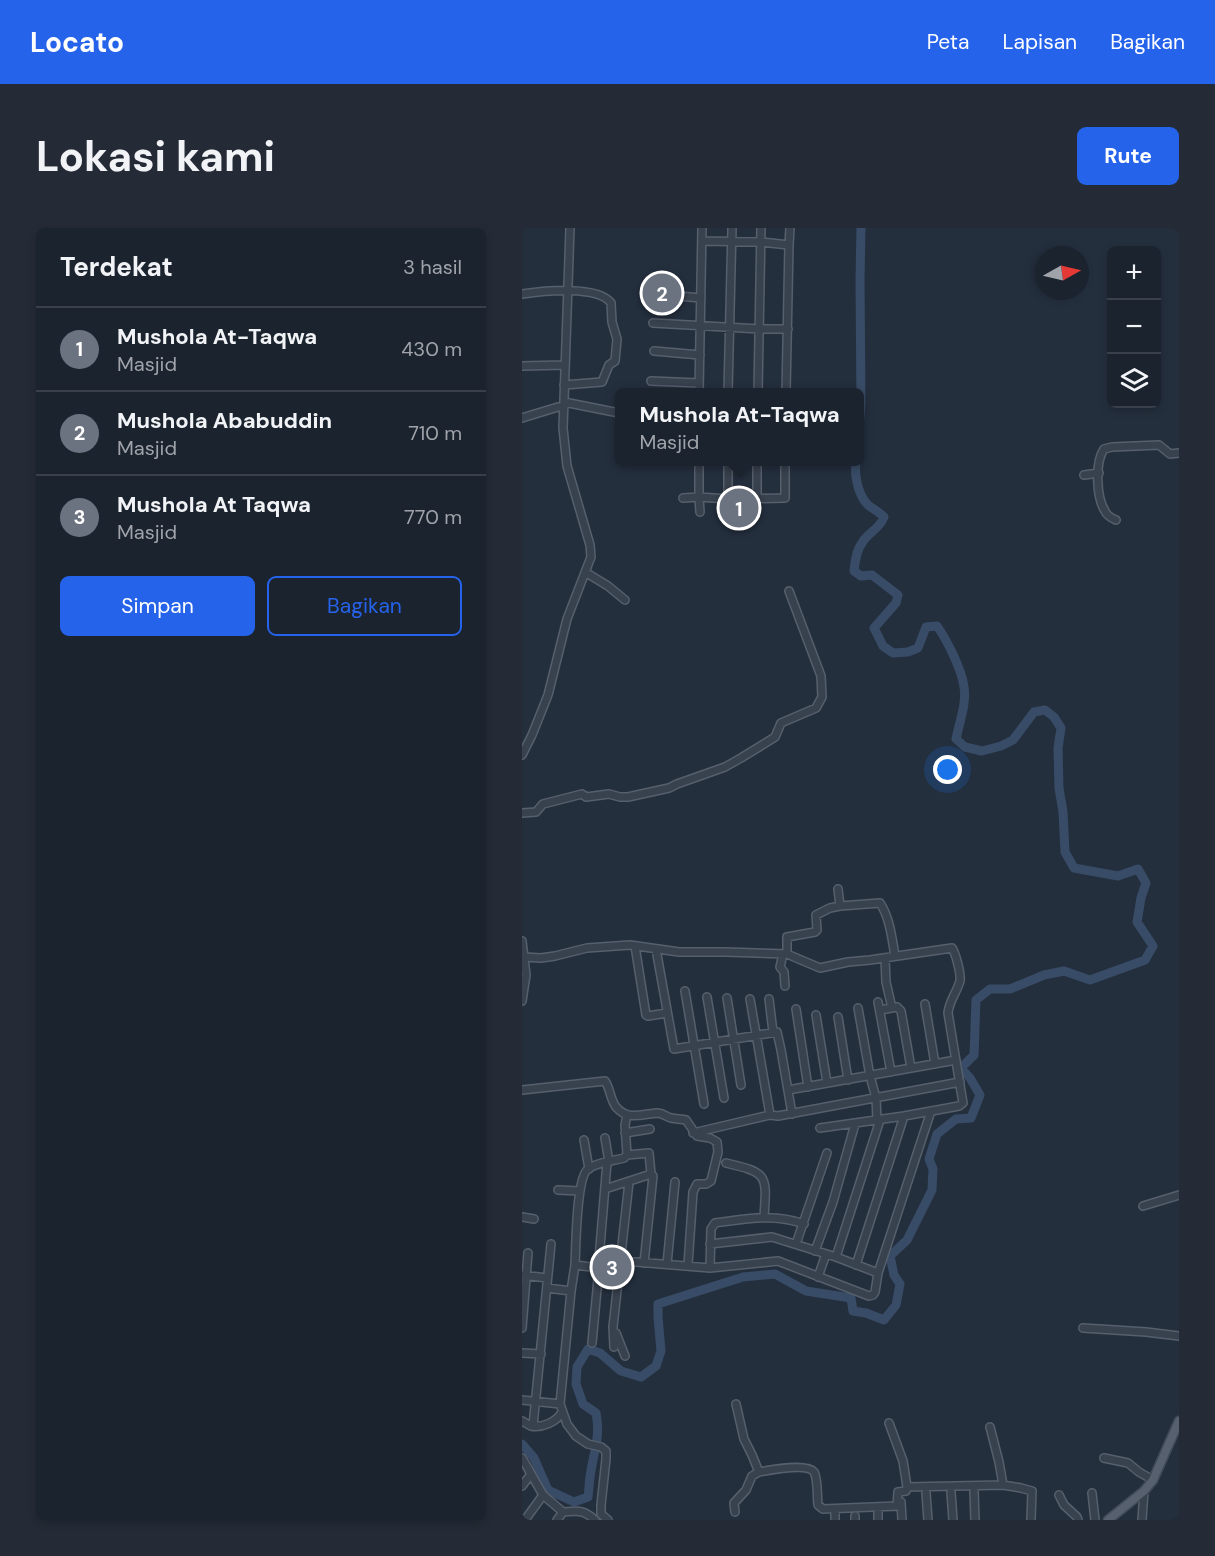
<!DOCTYPE html>
<html lang="id">
<meta charset="utf-8">
<style>
body{margin:0;font-family:"DM Sans",sans-serif;background:#242b36;color:#f1f3f6}
.controls{position:absolute;right:18px;top:18px;display:grid;overflow:hidden;border-radius:9px;box-shadow:0 3px 9px #0003}
.controls button{width:54px;height:54px;display:grid;place-items:center;padding:0;border:0;border-bottom:2px solid #39404a;background:#1b232e;color:#f1f3f6;font:30px sans-serif}
.compass{position:absolute;left:513px;top:18px;width:54px;height:54px;border-radius:50%;background:#1b232e;box-shadow:0 3px 9px #0003;rotate:82deg}
.you{position:absolute;left:426px;top:542px;width:21px;height:21px;margin:-15px;border:4px solid #fff;border-radius:50%;background:#1a73e8;box-shadow:0 0 0 9px #1a73e833}
.badge{display:grid;place-items:center;width:39px;height:39px;border-radius:50%;background:#2563eb;color:#fff;font-size:20px;font-weight:700}
.pin{position:absolute;translate:-50% -50%;border:3px solid #fff;box-shadow:0 2px 6px #0006}
.popup{position:absolute;left:93px;top:160px;width:249px;height:78px;box-sizing:border-box;display:grid;place-content:center;border-radius:9px;background:#1b232e;filter:drop-shadow(0 2px 4px #0005);font-size:20px;white-space:nowrap;color:#a0a4aa}
.popup b{font-size:22px;color:#f1f3f6}
.popup::after{content:'';position:absolute;left:50%;top:100%;margin-left:-12px;border:12px solid transparent;border-top-color:#1b232e}
.list{margin:0;padding:0;list-style:none}
h2{display:flex;justify-content:space-between;align-items:center;height:78px;margin:0;padding:0 24px;font-size:26px}
h2 small{font-size:20px;font-weight:400;color:#a0a4aa}
.list li{display:grid;grid-template-columns:39px 1fr auto;gap:18px;align-items:center;box-sizing:border-box;height:84px;padding:0 24px;border-top:2px solid #39404a}
.list b{display:block;font-size:22px;white-space:nowrap}
.list p{margin:0;font-size:20px;white-space:nowrap;color:#a0a4aa}
.list em{font-size:20px;font-style:normal;color:#a0a4aa}
.actions{display:flex;gap:12px;padding:18px 24px}
.actions a{flex:1;padding:14px 0;border:2px solid #2563eb;border-radius:9px;text-align:center;font-size:21px;color:#2563eb}
.actions .main{background:#2563eb;color:#fff}
.icon{flex:none;width:33px;height:33px;fill:none;stroke:currentColor;stroke-width:2;stroke-linecap:round;stroke-linejoin:round}
.map{position:relative;flex:none;width:657px;height:1292px;overflow:hidden;border-radius:9px}
header{display:flex;align-items:center;gap:36px;box-sizing:border-box;height:84px;padding:0 30px;background:#2563eb;color:#fff}
header strong{font-size:28px}
nav{display:flex;gap:33px;margin-inline-start:auto;font-size:21px}
.intro{display:flex;align-items:center;justify-content:space-between;box-sizing:border-box;height:144px;padding:0 36px}
h1{margin:0;font-size:42px}
.button{padding:15px 27px;border-radius:9px;background:#2563eb;color:#fff;font-size:21px;font-weight:700}
main{display:flex;gap:36px;padding:0 36px}
aside{flex:1;background:#1b232e;border-radius:9px;box-shadow:0 3px 9px #0003}
.map>svg:first-child{display:block}
.lines{fill:none;stroke-linecap:round;stroke-linejoin:round}
.river{stroke:#394c67;stroke-width:9}
.minor-casing{stroke:#565f6c;stroke-width:10}
.major-casing{stroke:#414a57;stroke-width:11}
.minor{stroke:#38414e;stroke-width:7}
.major{stroke:#56606e;stroke-width:8}
</style>
<header>
<strong>Locato</strong>
<nav><a>Peta</a><a>Lapisan</a><a>Bagikan</a></nav>
</header>
<div class="intro"><h1>Lokasi kami</h1><a class="button">Rute</a></div>
<main>
<aside>
<h2>Terdekat<small>3 hasil</small></h2>
<ul class="list">
<li><span class="badge" style="background:#6b7280">1</span><div><b>Mushola At-Taqwa</b><p>Masjid</p></div><em>430 m</em></li>
<li><span class="badge" style="background:#6b7280">2</span><div><b>Mushola Ababuddin</b><p>Masjid</p></div><em>710 m</em></li>
<li><span class="badge" style="background:#6b7280">3</span><div><b>Mushola At Taqwa</b><p>Masjid</p></div><em>770 m</em></li>
</ul>
<div class="actions"><a class="main">Simpan</a><a>Bagikan</a></div>
</aside>
<div class="map">
<svg width="657" height="1292" viewBox="0 0 657 1292">
<rect width="100%" height="100%" fill="#242f3e"/>
<g class="lines">
<path class="river" d="M337 199 339 176 338 52 339 0
M0 1216 12 1230 26 1262 52 1274 66 1269C67 1262 67 1256 68 1249 71 1226 79 1209 74 1185L61 1176 54 1156 55 1139 66 1121 78 1125 99 1143 119 1149 134 1138 139 1123 136 1089V1076L221 1049 253 1046 284 1063 329 1070 331 1083 344 1085 362 1092 374 1077 378 1056 372 1047 368 1028 385 1012 410 962 411 941 407 931 415 906 434 891 449 890 458 867 448 850 439 840 452 827 454 772 468 761H488L522 747 542 743 568 752 623 732 631 718 615 694 619 670 624 655 616 641 596 648 552 640 543 624 541 584 537 560 536 520 539 500 532 489 523 482 512 484 491 512 479 518 460 523 443 519 434 511C437 495 445 475 442 459 440 442 425 412 415 398L404 399 396 420 386 424 371 425 361 418 352 400 374 375 376 367 350 347 339 348 332 343C333 334 334 323 340 315 346 304 357 302 362 289 357 284 351 281 346 277 336 267 332 247 334 234"/>
<defs>
<path id="minor" d="M180 13 239 14 267 17 264 164
M267 17 268 0
M0 66C21 63 76 57 89 75L90 94 95 111 93 133 87 137 80 154 42 157
M134 66 179 70
M131 95 238 101H266
M132 123 178 127
M0 138 42 137
M129 153 177 155
M177 164 180 0
M206 164 210 0
M236 164 239 0
M42 174 97 185
M0 190 36 179H42
M177 234V269L206 271 263 270V234
M206 234V286
M562 247 577 245
M161 270 177 269 178 284
M235 271V234
M594 292C589 290 585 288 583 283 574 269 573 234 582 221L590 219 637 217 648 226 657 225
M63 344 86 358 103 372
M0 527 10 507 26 467 45 391 69 329 68 317 45 238 41 200 48 0
M0 585 14 584 21 576 60 566 64 569 87 566 98 569H106L147 560 155 556 203 539 219 530 253 509 259 495 294 480 300 469 299 448 267 363
M318 678 358 675C368 690 370 711 373 728
M0 713 4 747 0 773
M113 718 124 787 126 788 145 785
M134 721 152 821 255 804 259 822 270 886
M261 726 258 739 262 744 263 758
M265 726V709L293 704 295 702 294 687 308 680 318 678 316 661
M2 729 19 730 33 728 65 720 108 717 157 724H203L265 726 298 740 326 734 348 732 430 720C434 726 439 746 438 753 435 764 427 773 426 785L441 875 437 878 382 888 298 900
M363 730 364 754 370 780
M163 763 182 876
M185 769 202 870
M205 770 219 857
M228 771 248 887 256 888 438 854
M247 771 251 804
M356 774 369 844
M403 776 413 836
M336 780 348 848 354 870 355 892
M274 781 286 859
M358 782 375 779 379 783 389 840
M294 787 305 855
M316 789 326 852
M0 862 83 853C88 860 88 871 94 879 106 893 120 886 135 885 141 885 144 889 149 890 154 891 159 891 164 892L175 908 188 910 195 914 196 924 189 953 184 956H175L171 964 166 1037
M266 862 434 832
M103 905 128 901
M171 905 248 887
M83 910 87 934
M62 912 67 941
M105 927 127 925 129 946
M204 935C246 945 245 946 242 989
M83 961 126 947 129 946 131 948 122 1035
M36 962 58 963
M621 978 657 967
M0 989 12 991
M188 1016 250 1009 314 1029 356 1045
M274 1016 305 925
M293 1023 311 974 333 896
M314 1029 358 892
M77 1031 85 934
M145 1036 153 954
M53 1037C54 1020 54 950 66 941 75 934 91 933 102 930L105 927 103 897 105 887
M334 1037 382 888
M188 1040 189 1001 193 995C223 991 252 985 282 996
M0 1047 25 1050
M296 1049 304 1026
M25 1060 49 1063 38 1176 45 1196 54 1208 66 1216 79 1219 84 1223V1231L79 1277V1286L86 1292
M49 1063 53 1037 77 1040V1031L188 1040 256 1033 347 1068 351 1067 353 1064 356 1045 409 883
M0 1100 6 1025
M561 1100 624 1104 657 1108
M94 1105 103 1128
M70 1115 77 1040
M92 1119 91 1099 107 954
M0 1125 19 1126
M0 1172 38 1176
M214 1176 222 1211 230 1227 237 1244C248 1242 285 1235 292 1244 296 1250 295 1269 296 1277L301 1281 375 1278 376 1264 384 1263 385 1259 481 1257 499 1260 510 1263 509 1292
M0 1193C2 1194 7 1197 9 1198 20 1200 35 1194 40 1184
M367 1195 381 1233 385 1259
M11 1198 29 1016
M468 1199 477 1234 481 1257
M0 1230 21 1267 41 1284C56 1283 61 1281 73 1292
M582 1230 606 1235 617 1244 631 1252
M0 1258 9 1246
M452 1262 453 1292
M429 1264 431 1292
M404 1265 406 1292
M570 1265 573 1292
M537 1267 542 1277 555 1289 556 1292
M379 1274 380 1292
M213 1284 212 1275 224 1262 230 1248 237 1244
M356 1285V1292
M333 1288V1292
M3 1292 21 1267
M35 1292 41 1284
M313 1292V1284
M620 1292 622 1263"/>
<path id="major" d="M586 1292 622 1263 631 1252 657 1193"/>
</defs>
<use href="#minor" class="minor-casing"/>
<use href="#major" class="major-casing"/>
<use href="#minor" class="minor"/>
<use href="#major" class="major"/>
</g>
</svg>
<div class="controls">
<button>+</button>
<button>−</button>
<button><svg class="icon" aria-label="layers" viewBox="0 0 24 24"><path d="M12 4l9 5-9 5-9-5zM3 14l9 5 9-5"/></svg></button>
</div>
<svg class="compass" viewBox="-18 -18 36 36"><path d="M0-13l5 13h-10z" fill="#e53935"/><path d="M0 13l5-13h-10z" fill="#a0a4aa"/></svg>
<div class="you"></div>
<div class="pin badge" style="left:217px;top:280px;background:#6b7280">1</div>
<div class="popup"><b>Mushola At-Taqwa</b>Masjid</div>
<div class="pin badge" style="left:140px;top:65px;background:#6b7280">2</div>
<div class="pin badge" style="left:90px;top:1039px;background:#6b7280">3</div>
</div>
</main>
